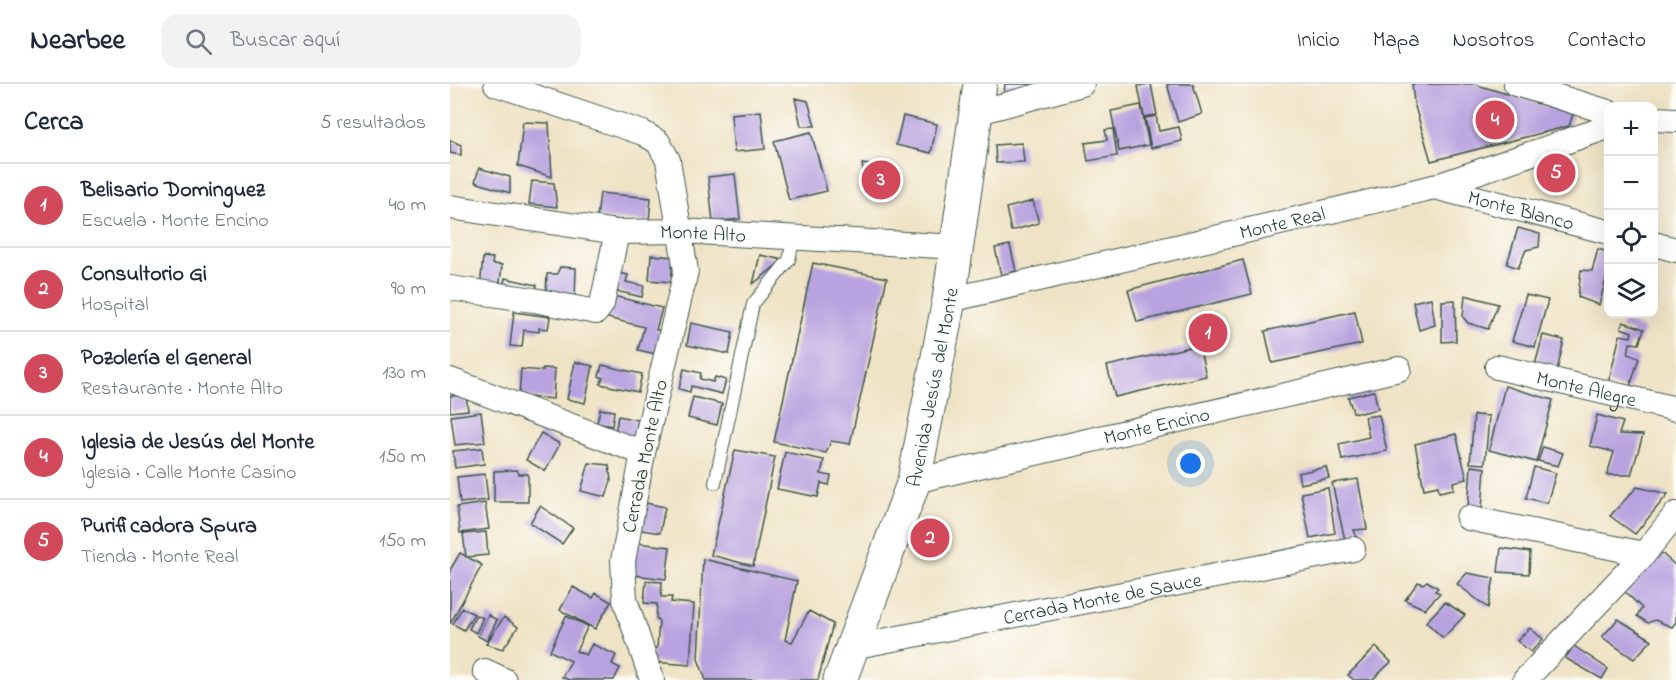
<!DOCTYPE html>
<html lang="es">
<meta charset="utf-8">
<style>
body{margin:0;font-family:"Indie Flower",sans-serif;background:#f2f2f3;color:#1f2937}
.controls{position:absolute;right:18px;top:18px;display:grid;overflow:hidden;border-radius:12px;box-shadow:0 6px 24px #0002}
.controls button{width:54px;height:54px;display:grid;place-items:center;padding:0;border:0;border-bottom:2px solid #e0e1e3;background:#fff;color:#1f2937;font:30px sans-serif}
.you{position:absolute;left:741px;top:380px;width:21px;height:21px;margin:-15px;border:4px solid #fff;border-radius:50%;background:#1a73e8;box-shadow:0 0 0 9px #1a73e833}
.badge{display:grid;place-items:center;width:39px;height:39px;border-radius:50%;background:#d1495b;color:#fff;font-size:20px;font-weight:700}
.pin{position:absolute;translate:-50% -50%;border:3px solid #fff;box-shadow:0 2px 6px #0006}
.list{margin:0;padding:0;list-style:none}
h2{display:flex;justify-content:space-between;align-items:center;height:78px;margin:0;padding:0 24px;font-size:26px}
h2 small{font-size:20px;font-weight:400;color:#747a83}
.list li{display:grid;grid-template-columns:39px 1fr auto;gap:18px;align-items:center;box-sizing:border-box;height:84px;padding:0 24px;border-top:2px solid #e0e1e3}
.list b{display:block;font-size:22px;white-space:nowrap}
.list p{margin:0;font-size:20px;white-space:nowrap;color:#747a83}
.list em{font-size:20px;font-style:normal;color:#747a83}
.icon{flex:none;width:33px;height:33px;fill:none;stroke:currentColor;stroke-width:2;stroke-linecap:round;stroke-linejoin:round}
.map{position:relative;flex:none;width:1226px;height:596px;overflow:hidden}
header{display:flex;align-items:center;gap:36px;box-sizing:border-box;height:84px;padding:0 30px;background:#fff;border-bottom:2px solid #e0e1e3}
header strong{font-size:28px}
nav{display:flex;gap:33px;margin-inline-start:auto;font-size:21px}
.search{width:420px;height:54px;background:#f2f2f3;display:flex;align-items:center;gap:15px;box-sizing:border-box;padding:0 21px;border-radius:18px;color:#747a83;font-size:22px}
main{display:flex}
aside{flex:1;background:#fff}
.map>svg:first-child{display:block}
.building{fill:#b8a2df}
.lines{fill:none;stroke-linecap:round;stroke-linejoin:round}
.lane-casing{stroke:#3e564a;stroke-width:14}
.street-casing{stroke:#3e564a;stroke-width:26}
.secondary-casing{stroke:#3e564a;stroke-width:35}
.lane{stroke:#fff;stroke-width:12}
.street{stroke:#fff;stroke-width:24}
.secondary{stroke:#fff;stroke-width:33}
.labels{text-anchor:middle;stroke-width:4.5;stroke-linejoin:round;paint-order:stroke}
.street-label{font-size:20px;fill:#1f3d34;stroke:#fdfcf7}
</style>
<header>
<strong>Nearbee</strong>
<div class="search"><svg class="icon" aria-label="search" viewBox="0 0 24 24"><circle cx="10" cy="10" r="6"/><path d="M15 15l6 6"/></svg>Buscar aquí</div>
<nav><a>Inicio</a><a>Mapa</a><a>Nosotros</a><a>Contacto</a></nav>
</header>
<main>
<aside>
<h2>Cerca<small>5 resultados</small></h2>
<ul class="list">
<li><span class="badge">1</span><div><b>Belisario Dominguez</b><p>Escuela · Monte Encino</p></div><em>40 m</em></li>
<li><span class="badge">2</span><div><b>Consultorio Gi</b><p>Hospital</p></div><em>90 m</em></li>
<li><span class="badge">3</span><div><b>Pozolería el General</b><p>Restaurante · Monte Alto</p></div><em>130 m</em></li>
<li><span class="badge">4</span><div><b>Iglesia de Jesús del Monte</b><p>Iglesia · Calle Monte Casino</p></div><em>150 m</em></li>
<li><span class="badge">5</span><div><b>Purificadora Spura</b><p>Tienda · Monte Real</p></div><em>150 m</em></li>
</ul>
</aside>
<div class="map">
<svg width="1226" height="596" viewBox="0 0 1226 596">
<rect width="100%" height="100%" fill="#fdfcf7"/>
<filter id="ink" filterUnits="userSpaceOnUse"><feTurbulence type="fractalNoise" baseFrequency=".0167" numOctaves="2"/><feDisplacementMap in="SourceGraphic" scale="12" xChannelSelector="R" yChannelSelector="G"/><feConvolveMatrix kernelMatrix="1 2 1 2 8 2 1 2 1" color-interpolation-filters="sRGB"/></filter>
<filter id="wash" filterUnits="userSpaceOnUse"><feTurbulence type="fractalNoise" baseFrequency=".008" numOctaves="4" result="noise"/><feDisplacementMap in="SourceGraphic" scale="24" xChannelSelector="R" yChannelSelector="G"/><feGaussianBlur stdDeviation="1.35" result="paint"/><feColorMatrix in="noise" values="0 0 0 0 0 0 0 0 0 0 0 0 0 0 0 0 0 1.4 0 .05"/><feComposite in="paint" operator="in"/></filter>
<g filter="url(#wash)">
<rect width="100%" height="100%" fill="#efe3c5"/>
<g id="blocks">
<path class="building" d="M555 0H586L554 10Z
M699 0H701L707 31 694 33 688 2Z
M717 0H743L752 30 728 38Z
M962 0H1024L1123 30 1119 42 981 77 964 19Z
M345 14 358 17 365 42H351Z
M691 21 699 61 669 67 661 27Z
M311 27 315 65 284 68 281 30Z
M453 32 487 40 481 69 446 61Z
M706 32 709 47 729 43 732 57 701 64 695 34Z
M73 38 99 39 102 93 68 82Z
M663 45 667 72 638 77 635 59 657 56 655 46Z
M361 48 377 107 339 116 324 57Z
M0 56 11 61V71L0 69Z
M572 59 574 78 546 79 545 61Z
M412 80 449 85 446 111 416 107Z
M29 84 60 93V109L25 98Z
M285 90 290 135 263 138 258 93Z
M82 97 104 99 107 123 79 120Z
M150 109 201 114 199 138 147 134Z
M583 117 589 139 561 147 556 124Z
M1068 144 1090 150 1089 163 1076 166 1068 184 1057 180Z
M560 161 566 187 551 191 545 164Z
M1148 165 1158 168V187L1149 221 1128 213 1131 186 1142 187Z
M201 171 223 173 221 198 199 196Z
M310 171 333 176 303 200Z
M33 173 43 174 42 180 52 181 49 207 30 204Z
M793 176 802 210 687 238 678 206Z
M363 179 437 194 400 360 381 357 376 369 324 358Z
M110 183 126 184 125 216 96 214 97 190H107Z
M165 188 178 191 176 198 194 202 192 213 161 206Z
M55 194 87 201 84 216 52 209Z
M159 211 212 224 206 246 212 247 206 270 188 266 194 243 154 233Z
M1015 211 1048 220 1038 245 1018 239 1013 233Z
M1076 211 1098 216 1085 263 1062 257Z
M981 214 985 241 969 246 963 218Z
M1005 216 1006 257 992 258V217Z
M905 227 912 260 822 279 815 247Z
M64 228 100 233 98 245 89 244V248L74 246 72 263 60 262Z
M1173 238 1194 245 1189 260 1180 259 1178 270 1189 274 1179 306 1158 300 1170 251 1181 253 1182 248 1171 244Z
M241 239 283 248 279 270 237 261Z
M1093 251 1114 256 1107 287 1085 281Z
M749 261 756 292 665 313 657 282Z
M125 278 143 282 135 319 117 315Z
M152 281 192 290 188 308 150 300 153 294 149 292Z
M93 284 105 285 103 315 69 312 71 285 93 287Z
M234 285 251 289 250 295 263 298 265 293 276 296 272 310 241 302 240 308 229 305Z
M1055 302 1103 316 1086 378 1039 366Z
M924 307 928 325 911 329 903 328 898 313Z
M16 311 18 326 0 328V312Z
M243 313 272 320 267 341 238 334Z
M150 325 164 327 162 342 147 339Z
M31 328 35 358 5 361 1 332Z
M929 331 937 367 892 376 889 360 919 353 915 333Z
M1024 331 1039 332 1035 380 1020 379Z
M1147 331 1173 338 1169 350 1193 351 1181 391H1157L1164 368 1140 362Z
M168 332 188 336 185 353 165 350Z
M91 349 110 360 95 387 76 376Z
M1006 350 1017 395 1003 398 1004 405 989 408 988 402 974 405 965 360Z
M1093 363 1113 369 1108 382 1088 377Z
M32 364 34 380 5 384 3 367Z
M285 366 325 373 303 482 261 471Z
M335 368 374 376 371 390 381 392 379 401 371 399 368 413 327 405Z
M139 379 159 381 161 397 156 413 131 407Z
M1021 382 1035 384 1032 425 1018 424Z
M876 383 879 394 850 400 848 389Z
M1084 383 1106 389 1097 419 1076 414Z
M67 386 69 390H78V418H44V387Z
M35 390 38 416 10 419 7 393Z
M908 395 917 445 904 446 907 454 895 456 882 399Z
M1187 403 1218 410 1185 450 1160 432Z
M878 404 885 449 860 454 851 409Z
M35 419 39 445 10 449 7 423Z
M196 419 215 423 210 449 191 446Z
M90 422 123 444 112 460 80 439Z
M36 448 38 471 16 473 13 450Z
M187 459 220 463 216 495 176 490Z
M1051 464 1080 468 1079 490 1048 488Z
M1209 467 1226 482V538L1222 543 1205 536 1198 539 1187 532 1192 524 1174 507Z
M10 469 32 481 0 540V486Z
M253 475 347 497 335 556 342 558 359 527 383 540 368 596H256L248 575Z
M1017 489 1044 494 1038 524 1007 500Z
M196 497 212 498 211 513H222L221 518 244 520 240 581 202 578 203 564H207L209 537 206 534 207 520 194 519Z
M977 497 988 504 985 507 990 509 975 525 955 516 968 498 973 500Z
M123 503 143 514 146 509 161 518 145 545 110 526Z
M995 518 1015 531 993 554 976 538Z
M12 524 24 530 14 546 3 540Z
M26 531 33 534 26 549 19 545Z
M38 531 47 536 37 557 28 552Z
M116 532 138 542 126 567 136 571 142 560 166 571 162 580 170 584 164 596H119L112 593 121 577 100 567Z
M54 533 68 543 53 565 36 560Z
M1168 535 1202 556 1184 575 1152 553Z
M1080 544 1093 555 1081 568 1067 557Z
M1124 562 1158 585 1152 595 1115 574Z
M926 563 941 578 922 596H904L898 591Z"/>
</g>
</g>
<g filter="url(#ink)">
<use href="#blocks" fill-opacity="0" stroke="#3e564a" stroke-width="1.5"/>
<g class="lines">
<defs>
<path id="lane" d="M265 399 303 220 339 176 343 156"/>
<g id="street">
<path d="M46 0 193 49 208 58 218 76 236 187 193 369 173 477 175 516 202 596"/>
<path d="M1066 0 1158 28"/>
<path d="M525 29 632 0"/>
<path d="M1204 35 1226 36"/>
<path id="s1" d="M984 103 1158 148"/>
<path id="s2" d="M0 123 167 148 231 147 507 163"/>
<path d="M1204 160 1226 166"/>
<path d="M0 204 84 216 146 228 152 220 167 148"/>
<path id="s3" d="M499 216 984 103 1158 43"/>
<path id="s4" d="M1047 283 1226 325"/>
<path d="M0 296 193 369"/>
<path id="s5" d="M464 397 949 285"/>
<path d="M1018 434 1194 470"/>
<path id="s6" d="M402 563 903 465"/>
<path d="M35 587 54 596"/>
<path d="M1075 596 1194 470 1226 430"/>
</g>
<g id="secondary">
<path id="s7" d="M390 596 464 397 499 216 530 0"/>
</g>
</defs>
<use href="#lane" class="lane-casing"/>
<use href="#street" class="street-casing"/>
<use href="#secondary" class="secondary-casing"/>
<use href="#lane" class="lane"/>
<use href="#street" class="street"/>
<use href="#secondary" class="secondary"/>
</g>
</g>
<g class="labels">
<g class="street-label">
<text dy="7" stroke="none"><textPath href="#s1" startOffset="90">Monte Blanco</textPath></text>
<text dy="7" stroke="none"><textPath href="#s3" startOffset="342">Monte Real</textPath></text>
<text dy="7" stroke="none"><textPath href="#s2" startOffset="255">Monte Alto</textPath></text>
<text dy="7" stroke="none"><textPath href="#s7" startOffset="308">Avenida Jesús del Monte</textPath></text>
<text dy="7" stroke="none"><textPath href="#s4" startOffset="92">Monte Alegre</textPath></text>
<text dy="7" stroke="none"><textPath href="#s5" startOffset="249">Monte Encino</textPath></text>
<text transform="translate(194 372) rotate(-78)" y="7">Cerrada Monte Alto</text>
<text dy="7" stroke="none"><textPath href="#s6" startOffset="255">Cerrada Monte de Sauce</textPath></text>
</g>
</g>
</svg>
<div class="controls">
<button>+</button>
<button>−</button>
<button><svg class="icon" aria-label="locate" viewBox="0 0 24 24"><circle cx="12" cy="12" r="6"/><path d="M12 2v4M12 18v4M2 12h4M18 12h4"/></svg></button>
<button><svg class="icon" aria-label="layers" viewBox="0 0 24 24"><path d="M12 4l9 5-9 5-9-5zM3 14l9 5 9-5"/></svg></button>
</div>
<div class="you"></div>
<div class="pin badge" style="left:758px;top:249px">1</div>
<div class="pin badge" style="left:480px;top:454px">2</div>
<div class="pin badge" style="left:431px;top:96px">3</div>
<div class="pin badge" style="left:1045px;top:36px">4</div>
<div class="pin badge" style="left:1106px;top:89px">5</div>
</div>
</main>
